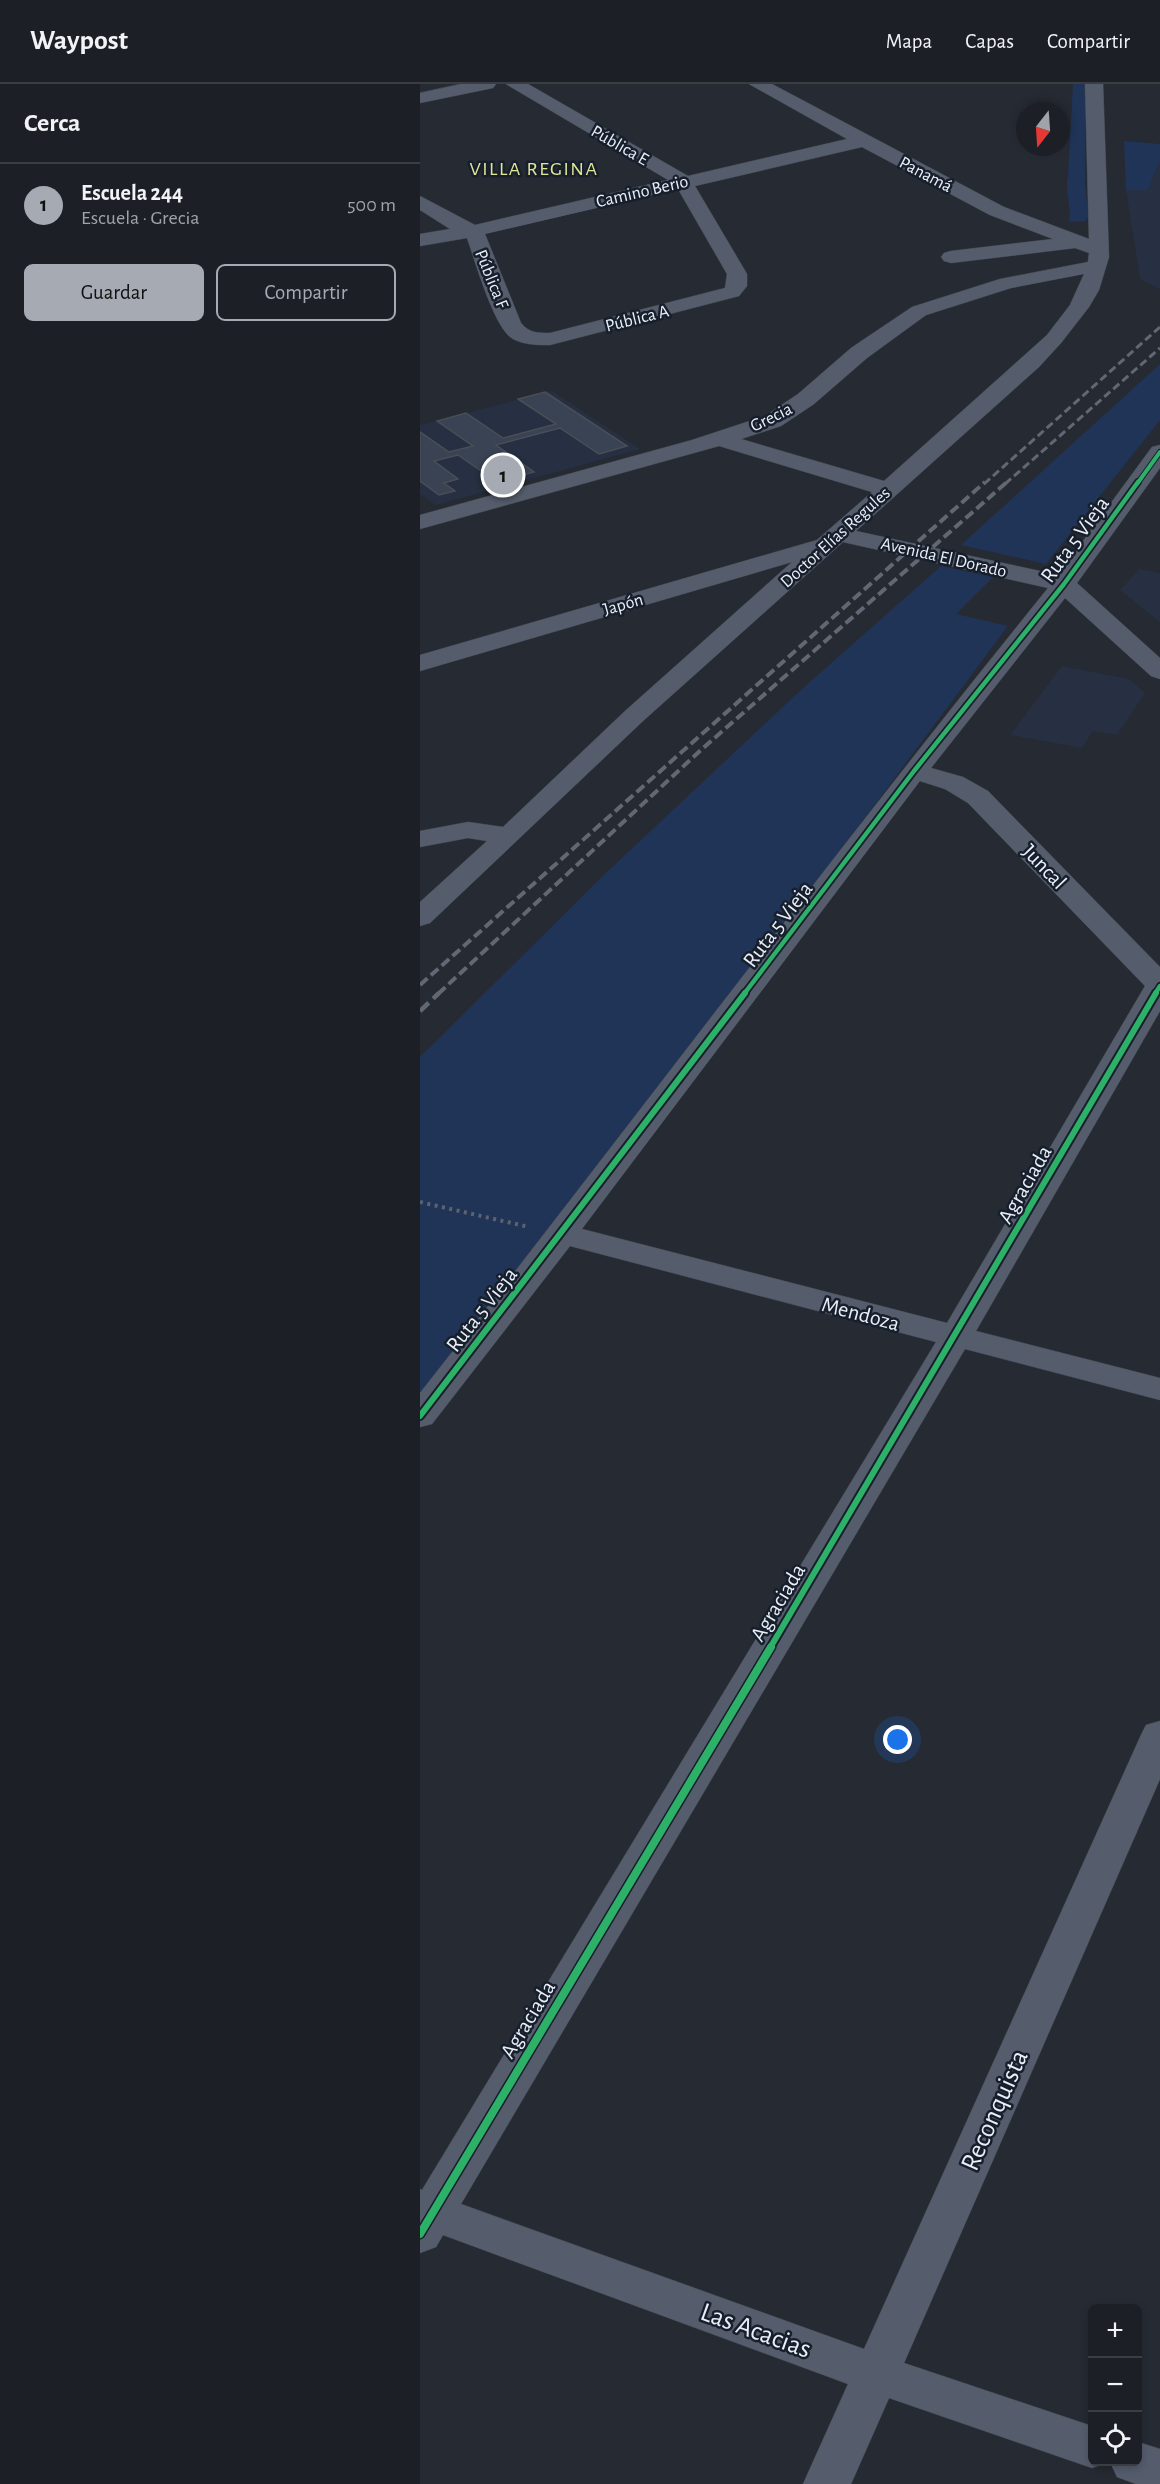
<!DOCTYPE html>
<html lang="es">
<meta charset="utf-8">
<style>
body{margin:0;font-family:"Alegreya Sans",sans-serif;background:#25282e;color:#f1f3f6}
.controls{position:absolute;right:18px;bottom:18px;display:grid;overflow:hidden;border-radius:9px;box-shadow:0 3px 9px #0003}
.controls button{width:54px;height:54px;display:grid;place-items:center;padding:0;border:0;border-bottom:2px solid #3a3e43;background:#1c2026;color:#f1f3f6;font:30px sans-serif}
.compass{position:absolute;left:596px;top:18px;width:54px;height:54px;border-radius:50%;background:#1c2026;box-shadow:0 3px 9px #0003;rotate:197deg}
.you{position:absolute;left:478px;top:1656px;width:21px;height:21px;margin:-15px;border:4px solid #fff;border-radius:50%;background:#1a73e8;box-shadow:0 0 0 9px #1a73e833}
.badge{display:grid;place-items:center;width:39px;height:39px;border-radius:50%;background:#a5aab3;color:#111;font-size:20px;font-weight:700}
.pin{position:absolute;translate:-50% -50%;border:3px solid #fff;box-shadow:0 2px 6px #0006}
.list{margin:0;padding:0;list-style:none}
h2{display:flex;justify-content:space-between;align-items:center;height:78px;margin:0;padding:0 24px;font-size:26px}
h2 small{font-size:20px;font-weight:400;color:#a0a3a7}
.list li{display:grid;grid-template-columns:39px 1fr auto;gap:18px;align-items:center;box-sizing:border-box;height:84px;padding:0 24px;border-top:2px solid #3a3e43}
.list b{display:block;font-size:22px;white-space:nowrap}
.list p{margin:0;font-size:20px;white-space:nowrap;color:#a0a3a7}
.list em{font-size:20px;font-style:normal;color:#a0a3a7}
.actions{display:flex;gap:12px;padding:18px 24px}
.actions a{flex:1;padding:14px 0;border:2px solid #a5aab3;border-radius:9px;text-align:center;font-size:21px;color:#a5aab3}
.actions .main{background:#a5aab3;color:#111}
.icon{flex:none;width:33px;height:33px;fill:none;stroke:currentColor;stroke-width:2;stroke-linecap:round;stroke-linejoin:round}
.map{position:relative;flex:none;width:740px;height:2400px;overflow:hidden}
header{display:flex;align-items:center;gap:36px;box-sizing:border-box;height:84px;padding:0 30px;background:#1c2026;border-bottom:2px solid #3a3e43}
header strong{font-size:28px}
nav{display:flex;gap:33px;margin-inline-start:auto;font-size:21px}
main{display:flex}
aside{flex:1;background:#1c2026}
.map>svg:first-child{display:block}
.built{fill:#263042}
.green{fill:#203457}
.building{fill:#394354;stroke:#4a4e55;stroke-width:1.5}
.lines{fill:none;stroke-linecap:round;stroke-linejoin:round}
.minor-casing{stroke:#42464d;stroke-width:1}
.path{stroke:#5d636e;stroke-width:4;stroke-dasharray:3 4.5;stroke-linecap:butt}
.minor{fill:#555d6d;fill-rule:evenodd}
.rail-far2{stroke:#626873;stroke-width:3;stroke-dasharray:8 4;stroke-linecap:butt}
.rail-far1{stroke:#626873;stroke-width:4;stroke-dasharray:10 4.5;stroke-linecap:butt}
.rail{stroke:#626873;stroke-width:4.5;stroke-dasharray:12 6;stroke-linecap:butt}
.cycleway-far3-casing{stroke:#171f2c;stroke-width:6}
.cycleway-far2-casing{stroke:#171f2c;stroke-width:8}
.cycleway-far1-casing{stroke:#171f2c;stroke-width:10}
.cycleway-casing{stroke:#171f2c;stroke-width:11}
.cycleway-far3{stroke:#2db169;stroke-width:4}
.cycleway-far2{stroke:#2db169;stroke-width:4.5}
.cycleway-far1{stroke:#2db169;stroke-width:6}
.cycleway{stroke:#2db169;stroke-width:8}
.labels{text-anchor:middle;stroke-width:5;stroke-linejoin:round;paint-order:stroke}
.far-street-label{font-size:18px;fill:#e9eff8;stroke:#171f2c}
.far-neighbourhood-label{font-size:20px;letter-spacing:1.5px;fill:#e1e596;stroke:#171f2c}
.street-label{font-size:22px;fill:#e9eff8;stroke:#171f2c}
.near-street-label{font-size:27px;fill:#e9eff8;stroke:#171f2c}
</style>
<header>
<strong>Waypost</strong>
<nav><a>Mapa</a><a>Capas</a><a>Compartir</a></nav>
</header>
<main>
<aside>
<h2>Cerca<small></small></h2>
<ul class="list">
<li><span class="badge">1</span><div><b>Escuela 244</b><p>Escuela · Grecia</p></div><em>500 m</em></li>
</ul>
<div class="actions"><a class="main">Guardar</a><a>Compartir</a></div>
</aside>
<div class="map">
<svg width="740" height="2400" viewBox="0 0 740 2400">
<rect width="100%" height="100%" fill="#262a32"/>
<path class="built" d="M740 77V205L720 195 706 106H728Z
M132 307 220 365 16 421 0 410V341Z
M719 485 740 489V538L700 506Z
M642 582 709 595 725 609 697 651 673 647 662 664 590 651Z"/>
<path class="green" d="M653 0H665V97L668 133 665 137 649 138C652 120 644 109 648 91Z
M704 57 740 60V77L728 106H706Z
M740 280V336L626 480 541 461Z
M521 482 573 493 536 530 588 542 252 993 0 1319V973L190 785 383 604Z"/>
<path class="building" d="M125 308 207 362 179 370 140 344 76 361 114 388 77 398 38 371 14 377 38 395 24 399 35 407 19 411 0 397V348L29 368 53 362 17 337 46 329 83 354 136 340 98 315Z"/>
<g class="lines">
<defs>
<path id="minor" d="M41 0H76L73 4 0 19V9Z
M86 0H108L268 92 427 55 329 0H352L584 123 669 155 665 0H683L689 173 679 206 669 223 641 259 619 283 436 447 638 491 732 363 740 361V384L657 499 740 574V595L731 592 645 514 511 684 543 693 568 707 740 883V927L556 1247 740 1294V1316L545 1265 41 2120 444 2265 721 1651 726 1641 740 1637V1695L484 2279 672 2342V2378H689L672 2384 469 2314 431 2400H383L428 2300 23 2151 16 2163 0 2169V2105L2 2106 516 1258 150 1162 12 1340 0 1343V1309C211 1041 414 768 628 504L423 458 223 637 10 839 0 842V818L67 757 48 754 0 763V747L48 738 83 743 205 627 372 478 0 587V571L397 456 452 408 299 362 0 445V431L272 356 345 332 378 310 431 264 492 223 580 195 668 178 669 169 655 164 531 179 524 177 521 173 524 169 531 167 633 155 570 131 442 63 275 102 327 190V202L319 212 130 261C117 261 105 261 93 255 74 245 55 176 47 154L0 162V150L30 145 0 126V112L55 141 248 96ZM258 105 307 190 305 204 130 249C117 249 109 249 101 239L65 150ZM664 190 650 221 627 251 464 397 321 355 361 342 394 320 447 274 506 231 591 204ZM500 697 525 705 548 719 725 902 527 1239 162 1145Z
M718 2358 740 2365V2400H716L697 2393 690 2378H718Z"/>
</defs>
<use href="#minor" class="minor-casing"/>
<path class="path" d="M0 1118 109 1143"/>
<use href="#minor" class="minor"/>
<path class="rail-far2" d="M564 400 740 243
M585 400 740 264"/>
<path class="rail-far1" d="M0 901 565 398
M18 910 282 665 587 398"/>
<path class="rail" d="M0 927 19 909"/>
<defs>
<path id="cycleway-far3" d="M717 400 740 368"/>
<path id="cycleway-far2" d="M324 910 494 687 644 500 718 398
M735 910 740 902"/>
<path id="cycleway-far1" d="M0 1332 325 909
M350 1564 736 909"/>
<path id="cycleway" d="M0 2150 351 1563"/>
</defs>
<use href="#cycleway-far3" class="cycleway-far3-casing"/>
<use href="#cycleway-far2" class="cycleway-far2-casing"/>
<use href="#cycleway-far1" class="cycleway-far1-casing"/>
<use href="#cycleway" class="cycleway-casing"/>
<use href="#cycleway-far3" class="cycleway-far3"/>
<use href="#cycleway-far2" class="cycleway-far2"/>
<use href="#cycleway-far1" class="cycleway-far1"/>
<use href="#cycleway" class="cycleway"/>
</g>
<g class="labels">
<g class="far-street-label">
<text transform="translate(200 61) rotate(30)" y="6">Pública E</text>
<text transform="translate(506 90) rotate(28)" y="6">Panamá</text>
<text transform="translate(222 107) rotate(-13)" y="6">Camino Berio</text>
<text transform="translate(72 195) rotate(68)" y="6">Pública F</text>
<text transform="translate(217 234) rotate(-14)" y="6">Pública A</text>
<text transform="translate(351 333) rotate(-26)" y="6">Grecia</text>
<text transform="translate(415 453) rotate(-42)" y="6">Doctor Elías Regules</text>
<text transform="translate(524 473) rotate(13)" y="6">Avenida El Dorado</text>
<text transform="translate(203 520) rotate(-16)" y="6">Japón</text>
</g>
<g class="far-neighbourhood-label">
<text x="114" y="91">VILLA REGINA</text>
</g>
<g class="street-label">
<text transform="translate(654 455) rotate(-54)" y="8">Ruta 5 Vieja</text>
<text transform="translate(625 782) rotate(46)" y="8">Juncal</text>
<text transform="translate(357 840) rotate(-53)" y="8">Ruta 5 Vieja</text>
<text transform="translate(604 1100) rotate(-60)" y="8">Agraciada</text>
<text transform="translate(61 1225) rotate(-52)" y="8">Ruta 5 Vieja</text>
<text transform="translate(441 1229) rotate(15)" y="8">Mendoza</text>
<text transform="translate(357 1518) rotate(-59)" y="8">Agraciada</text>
<text transform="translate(107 1935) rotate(-59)" y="8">Agraciada</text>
</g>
<g class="near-street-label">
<text transform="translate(574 2026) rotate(-66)" y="9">Reconquista</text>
<text transform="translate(336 2246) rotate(20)" y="9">Las Acacias</text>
</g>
</g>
</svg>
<div class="controls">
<button>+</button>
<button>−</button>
<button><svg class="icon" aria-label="locate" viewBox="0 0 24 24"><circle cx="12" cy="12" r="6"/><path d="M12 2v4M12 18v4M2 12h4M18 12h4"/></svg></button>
</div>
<svg class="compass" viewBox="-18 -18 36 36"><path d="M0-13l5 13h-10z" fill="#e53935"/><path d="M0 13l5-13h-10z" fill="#a0a3a7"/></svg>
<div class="you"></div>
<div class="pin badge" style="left:83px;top:391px">1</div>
</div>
</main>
